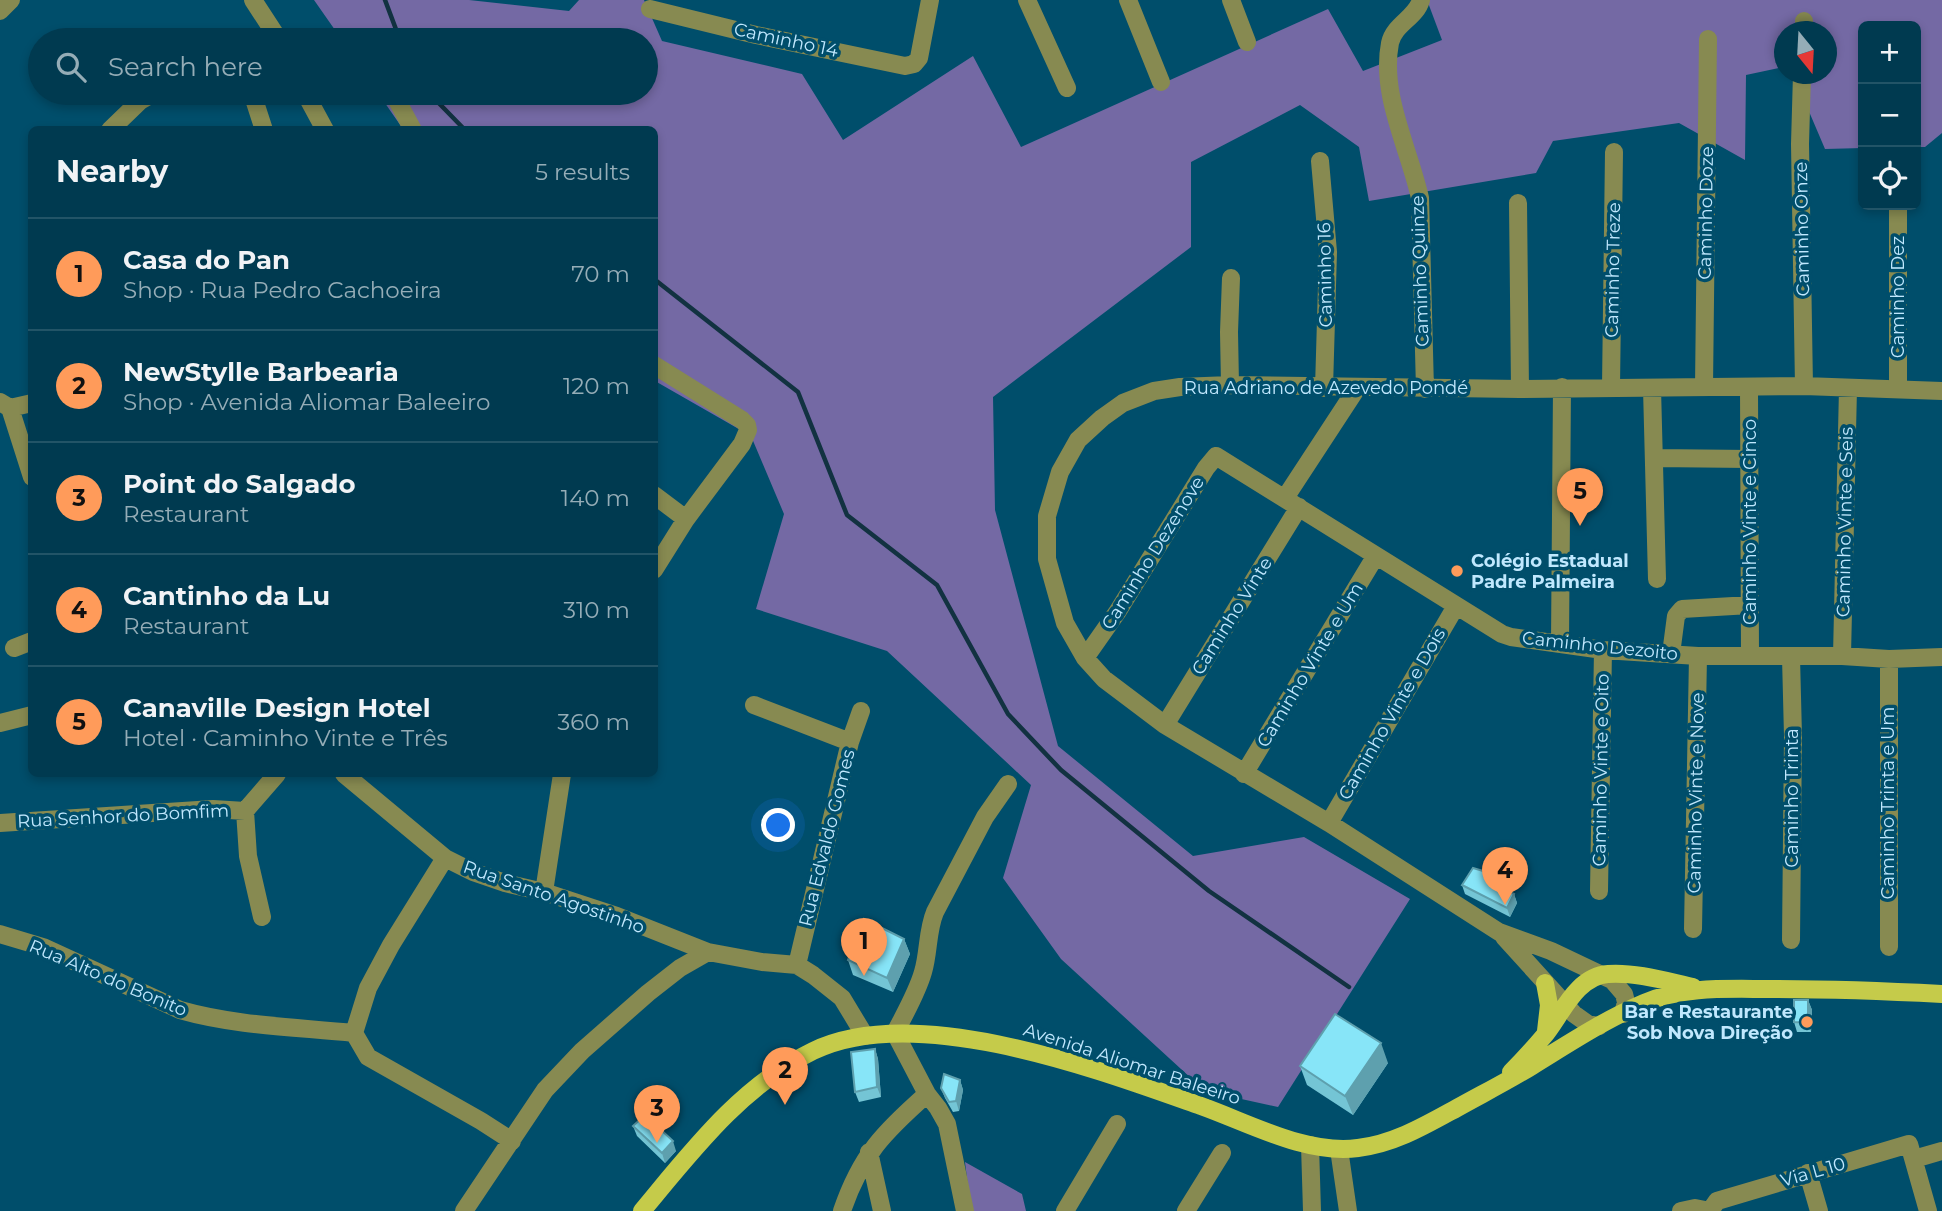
<!DOCTYPE html>
<meta charset="utf-8">
<style>
body{margin:0;font-family:Montserrat,sans-serif;background:#0e455a;color:#f1f3f6}
.controls{position:absolute;right:21px;top:21px;display:grid;overflow:hidden;border-radius:10px;box-shadow:0 4px 10px #0003}
.controls button{width:63px;height:63px;display:grid;place-items:center;padding:0;border:0;border-bottom:2px solid #225467;background:#003a50;color:#f1f3f6;font:35px sans-serif}
.compass{position:absolute;left:1774px;top:21px;width:63px;height:63px;border-radius:50%;background:#003a50;box-shadow:0 4px 10px #0003;rotate:162deg}
.you{position:absolute;left:779px;top:826px;width:24px;height:24px;margin:-18px;border:5px solid #fff;border-radius:50%;background:#1a73e8;box-shadow:0 0 0 10px #1a73e833}
.badge{display:grid;place-items:center;width:46px;height:46px;border-radius:50%;background:#ff9b5a;color:#111;font-size:23px;font-weight:700}
.pin{position:absolute;translate:-50% -58px;filter:drop-shadow(0 2px 4px #0008)}
.pin::after{content:'';position:absolute;top:37px;width:24px;height:21px;background:inherit;clip-path:polygon(0 0,100% 0,50% 100%)}
.list{margin:0;padding:0;list-style:none}
h2{display:flex;justify-content:space-between;align-items:center;height:91px;margin:0;padding:0 28px;font-size:30px}
h2 small{font-size:23px;font-weight:400;color:#95adb7}
.list li{display:grid;grid-template-columns:46px 1fr auto;gap:21px;align-items:center;box-sizing:border-box;height:112px;padding:0 28px;border-top:2px solid #225467}
.list b{display:block;font-size:26px;white-space:nowrap}
.list p{margin:0;font-size:23px;white-space:nowrap;color:#95adb7}
.list em{font-size:23px;font-style:normal;color:#95adb7}
.icon{flex:none;width:38px;height:38px;fill:none;stroke:currentColor;stroke-width:2;stroke-linecap:round;stroke-linejoin:round}
.map{position:relative;flex:none;width:1942px;height:1211px;overflow:hidden}
.search{position:absolute;background:#003a50;box-shadow:0 4px 10px #0003;left:28px;top:28px;width:630px;height:77px;display:flex;align-items:center;gap:18px;box-sizing:border-box;padding:0 24px;border-radius:38px;color:#95adb7;font-size:26px}
.panel{position:absolute;background:#003a50;box-shadow:0 4px 10px #0003;left:28px;top:126px;width:630px;height:651px;border-radius:10px}
.map>svg:first-child{display:block}
.green{fill:#7469a4}
.lines{fill:none;stroke-linecap:round;stroke-linejoin:round}
.stream{stroke:#123241;stroke-width:4.5}
.minor{stroke:#878a51;stroke-width:18}
.major{stroke:#c5cb4a;stroke-width:18}
.wall{fill:#74c5d5}
.shaded-wall{fill:#5ea0ae}
.building{fill:#87e5f8;stroke:#5ea0ae;stroke-width:2}
.poi-dot{fill:#ff9b5a;stroke:#004e6b;stroke-width:2.5}
.labels{text-anchor:middle;stroke-width:7;stroke-linejoin:round;paint-order:stroke}
.street-label{font-size:18px;fill:#c0e8fe;stroke:#004e6b}
.poi-label{font-size:18px;font-weight:bold;fill:#c0e8fe;stroke:#004e6b;text-anchor:start}
</style>
<div class="map">
<svg width="1942" height="1211" viewBox="0 0 1942 1211">
<rect width="100%" height="100%" fill="#004e6b"/>
<path class="green" d="M314 0H469L569 11 579 0H644L662 41 802 74 843 140 973 56 1021 147 1328 9 1363 71 1442 40 1427 0H1942V133L1925 147H1916V26H1863V148L1825 149 1793 74H1826V32H1784V67L1746 75 1745 160 1679 123 1553 141 1536 173 1369 201 1359 147 1300 105 1191 162V247L993 397 995 510 1058 746 1193 856 1304 837 1410 899 1278 1107 1205 1091 1061 959 1003 878 1031 785 887 651 756 609 784 514 751 436 655 381 654 130 403 129 378 93H646V40H342Z
M965 1162 1022 1194 1026 1211H971Z"/>
<g class="lines">
<path class="stream" d="M385 0 400 40
M429 93 465 130
M654 279 798 392 847 515 937 585 1008 714 1061 770 1209 891 1349 987"/>
<path class="minor" d="M253 0 279 40
M1027 0 1067 88
M1128 0 1161 82
M1231 0 1247 42
M1421 0C1416 18 1394 24 1390 43 1380 95 1409 148 1420 198L1425 389
M650 9 756 35 905 66 914 64 919 58 930 0
M0 11 11 0
M1804 32V21
M1802 74 1800 144 1804 386
M252 93 264 130
M305 93 325 130
M393 93 413 130
M110 130 140 101 154 93
M1320 161 1328 252 1324 388
M1518 203 1520 389
M654 365 742 420 747 425 748 430 742 444 686 519 654 570
M1230 385 1229 332 1231 278
M1611 387 1614 152
M1704 387 1708 39
M1749 387 1750 656
M1652 388 1657 579
M1898 389V205
M0 402 10 408 32 477
M10 408 32 403
M1654 458 1750 459
M654 495 686 519
M1285 498 1357 388
M1560 643 1562 387
M14 648 32 641
M1671 654 1676 616 1682 609 1750 605
M1842 656 1848 388
M1085 658 1118 611 1206 468 1216 456 1502 634 1511 637 1603 650 1698 656H1842L1889 659 1942 657
M754 705 850 742
M0 723 32 715
M1165 725 1299 507
M344 774 445 858 473 872 505 883 544 892 617 916 708 952
M1244 774 1375 557
M0 823 213 809 245 811
M1329 823 1456 606
M1599 891 1603 650
M544 892 562 774
M262 917 248 856 245 811 277 774
M1693 929 1698 656
M0 934 43 947 180 1010C236 1026 296 1027 354 1033
M1504 937 1574 1014 1588 1024 1599 1026
M1791 940 1793 736 1791 657
M1889 947V659
M797 965 850 742 861 711
M1623 1014 1626 1002 1624 994 1612 980 1551 951 1499 932 1329 823 1165 725 1104 679 1085 658 1065 623 1047 559V516L1060 472 1078 440 1102 418 1123 403 1154 391 1180 387 1230 385 1520 389 1804 386 1942 391
M354 1033 368 988 391 945 445 858
M354 1033 368 1057 481 1121 512 1141
M1310 1145 1312 1211
M1339 1149 1348 1211
M869 1152 882 1211
M1914 1159 1942 1151
M1808 1173 1819 1211
M464 1211 545 1090 582 1051 648 993 680 968 708 952 762 962 797 965 813 975 842 998 865 1036
M842 1211C861 1155 884 1132 927 1094
M965 1211 947 1124 938 1108 927 1094 895 1033C905 1013 917 993 923 972 929 952 927 931 935 912L985 817 1008 784
M1065 1211 1117 1124
M1186 1211 1222 1153
M1681 1211 1695 1208 1710 1211 1717 1201 1909 1144 1928 1211"/>
<path class="major" d="M1545 983 1549 1005 1546 1031
M1511 1072C1522 1061 1533 1049 1544 1036 1561 1016 1576 976 1608 974 1635 972 1666 981 1693 987
M642 1211C692 1151 741 1086 813 1051 916 1001 1099 1070 1201 1106 1249 1123 1306 1155 1358 1148 1394 1144 1426 1125 1457 1108 1482 1094 1508 1081 1532 1066 1568 1044 1604 1020 1644 1003 1684 986 1728 989 1770 989 1828 989 1885 991 1942 994"/>
</g>
<path class="wall" d="M1500 876 1503 885 1502 888 1514 894 1517 903 1510 917 1465 894 1462 885Z
M904 939 910 954 893 992 853 975 848 960Z
M1808 1000 1812 1010 1811 1032H1797L1794 1022Z
M875 1049 878 1059 881 1097 859 1102 855 1092Z
M1388 1063 1353 1115 1307 1085 1300 1066Z
M960 1080 963 1090 959 1111 953 1112 945 1098 941 1088Z
M633 1126 676 1151 665 1163 637 1136Z"/>
<path class="shaded-wall" d="M1500 876 1503 885 1500 894 1497 886Z
M1514 894 1517 903 1510 917 1507 908Z
M904 939 910 954 893 992 887 978Z
M1808 1000 1812 1010 1811 1032 1808 1023Z
M1381 1043 1388 1063 1353 1115 1345 1096Z
M875 1049 878 1059 881 1097 877 1087Z
M960 1080 963 1090 959 1111 956 1101Z
M673 1141 676 1151 665 1163 662 1153Z"/>
<path class="building" d="M1473 868 1500 876 1497 886 1514 894 1507 908 1462 885Z
M864 919 904 939 887 978 848 960Z
M1794 1000H1808V1023L1794 1022Z
M1335 1014 1381 1043 1345 1096 1300 1066Z
M875 1049 877 1087 855 1092 851 1052Z
M944 1074 960 1080 956 1101 949 1102 941 1088Z
M645 1115 673 1141 662 1153 633 1126Z"/>
<g class="poi-dot">
<circle cx="1457" cy="571" r="7"/>
<circle cx="1807" cy="1022" r="7"/>
</g>
<g class="labels">
<g class="street-label">
<text transform="translate(786 40) rotate(12)" y="6">Caminho 14</text>
<text transform="translate(1706 213) rotate(-89)" y="6">Caminho Doze</text>
<text transform="translate(1802 229) rotate(-91)" y="6">Caminho Onze</text>
<text transform="translate(1613 270) rotate(-89)" y="6">Caminho Treze</text>
<text transform="translate(1420 271) rotate(-92)" y="6">Caminho Quinze</text>
<text transform="translate(1325 275) rotate(-91)" y="6">Caminho 16</text>
<text transform="translate(1898 297) rotate(-90)" y="6">Caminho Dez</text>
<text x="1326" y="394">Rua Adriano de Azevedo Pondé</text>
<text transform="translate(1750 522) rotate(-90)" y="6">Caminho Vinte e Cinco</text>
<text transform="translate(1845 522) rotate(-89)" y="6">Caminho Vinte e Seis</text>
<text transform="translate(1153 553) rotate(-58)" y="6">Caminho Dezenove</text>
<text transform="translate(1232 616) rotate(-58)" y="6">Caminho Vinte</text>
<text transform="translate(1600 646) rotate(6)" y="6">Caminho Dezoito</text>
<text transform="translate(1310 665) rotate(-59)" y="6">Caminho Vinte e Um</text>
<text transform="translate(1392 714) rotate(-60)" y="6">Caminho Vinte e Dois</text>
<text transform="translate(1601 770) rotate(-89)" y="6">Caminho Vinte e Oito</text>
<text transform="translate(1696 793) rotate(-89)" y="6">Caminho Vinte e Nove</text>
<text transform="translate(1792 798) rotate(-90)" y="6">Caminho Trinta</text>
<text transform="translate(1888 803) rotate(-90)" y="6">Caminho Trinta e Um</text>
<text transform="translate(123 816) rotate(-3)" y="6">Rua Senhor do Bomfim</text>
<text transform="translate(827 838) rotate(-76)" y="6">Rua Edvaldo Gomes</text>
<text transform="translate(554 897) rotate(19)" y="6">Rua Santo Agostinho</text>
<text transform="translate(108 978) rotate(23)" y="6">Rua Alto do Bonito</text>
<text transform="translate(1132 1064) rotate(18)" y="6">Avenida Aliomar Baleeiro</text>
<text transform="translate(1813 1172) rotate(-16)" y="6">Via L 10</text>
</g>
<g class="poi-label">
<text x="1471" y="567">Colégio Estadual<tspan x="1471" dy="21">Padre Palmeira</tspan></text>
<text x="1793" y="1018" text-anchor="end">Bar e Restaurante<tspan x="1793" dy="21">Sob Nova Direção</tspan></text>
</g>
</g>
</svg>
<div class="controls">
<button>+</button>
<button>−</button>
<button><svg class="icon" aria-label="locate" viewBox="0 0 24 24"><circle cx="12" cy="12" r="6"/><path d="M12 2v4M12 18v4M2 12h4M18 12h4"/></svg></button>
</div>
<svg class="compass" viewBox="-18 -18 36 36"><path d="M0-13l5 13h-10z" fill="#e53935"/><path d="M0 13l5-13h-10z" fill="#95adb7"/></svg>
<div class="you"></div>
<div class="pin badge" style="left:864px;top:976px">1</div>
<div class="pin badge" style="left:785px;top:1105px">2</div>
<div class="pin badge" style="left:657px;top:1143px">3</div>
<div class="pin badge" style="left:1505px;top:905px">4</div>
<div class="pin badge" style="left:1580px;top:526px">5</div>
<div class="search"><svg class="icon" aria-label="search" viewBox="0 0 24 24"><circle cx="10" cy="10" r="6"/><path d="M15 15l6 6"/></svg>Search here</div>
<section class="panel">
<h2>Nearby<small>5 results</small></h2>
<ul class="list">
<li><span class="badge">1</span><div><b>Casa do Pan</b><p>Shop · Rua Pedro Cachoeira</p></div><em>70 m</em></li>
<li><span class="badge">2</span><div><b>NewStylle Barbearia</b><p>Shop · Avenida Aliomar Baleeiro</p></div><em>120 m</em></li>
<li><span class="badge">3</span><div><b>Point do Salgado</b><p>Restaurant</p></div><em>140 m</em></li>
<li><span class="badge">4</span><div><b>Cantinho da Lu</b><p>Restaurant</p></div><em>310 m</em></li>
<li><span class="badge">5</span><div><b>Canaville Design Hotel</b><p>Hotel · Caminho Vinte e Três</p></div><em>360 m</em></li>
</ul>
</section>
</div>
